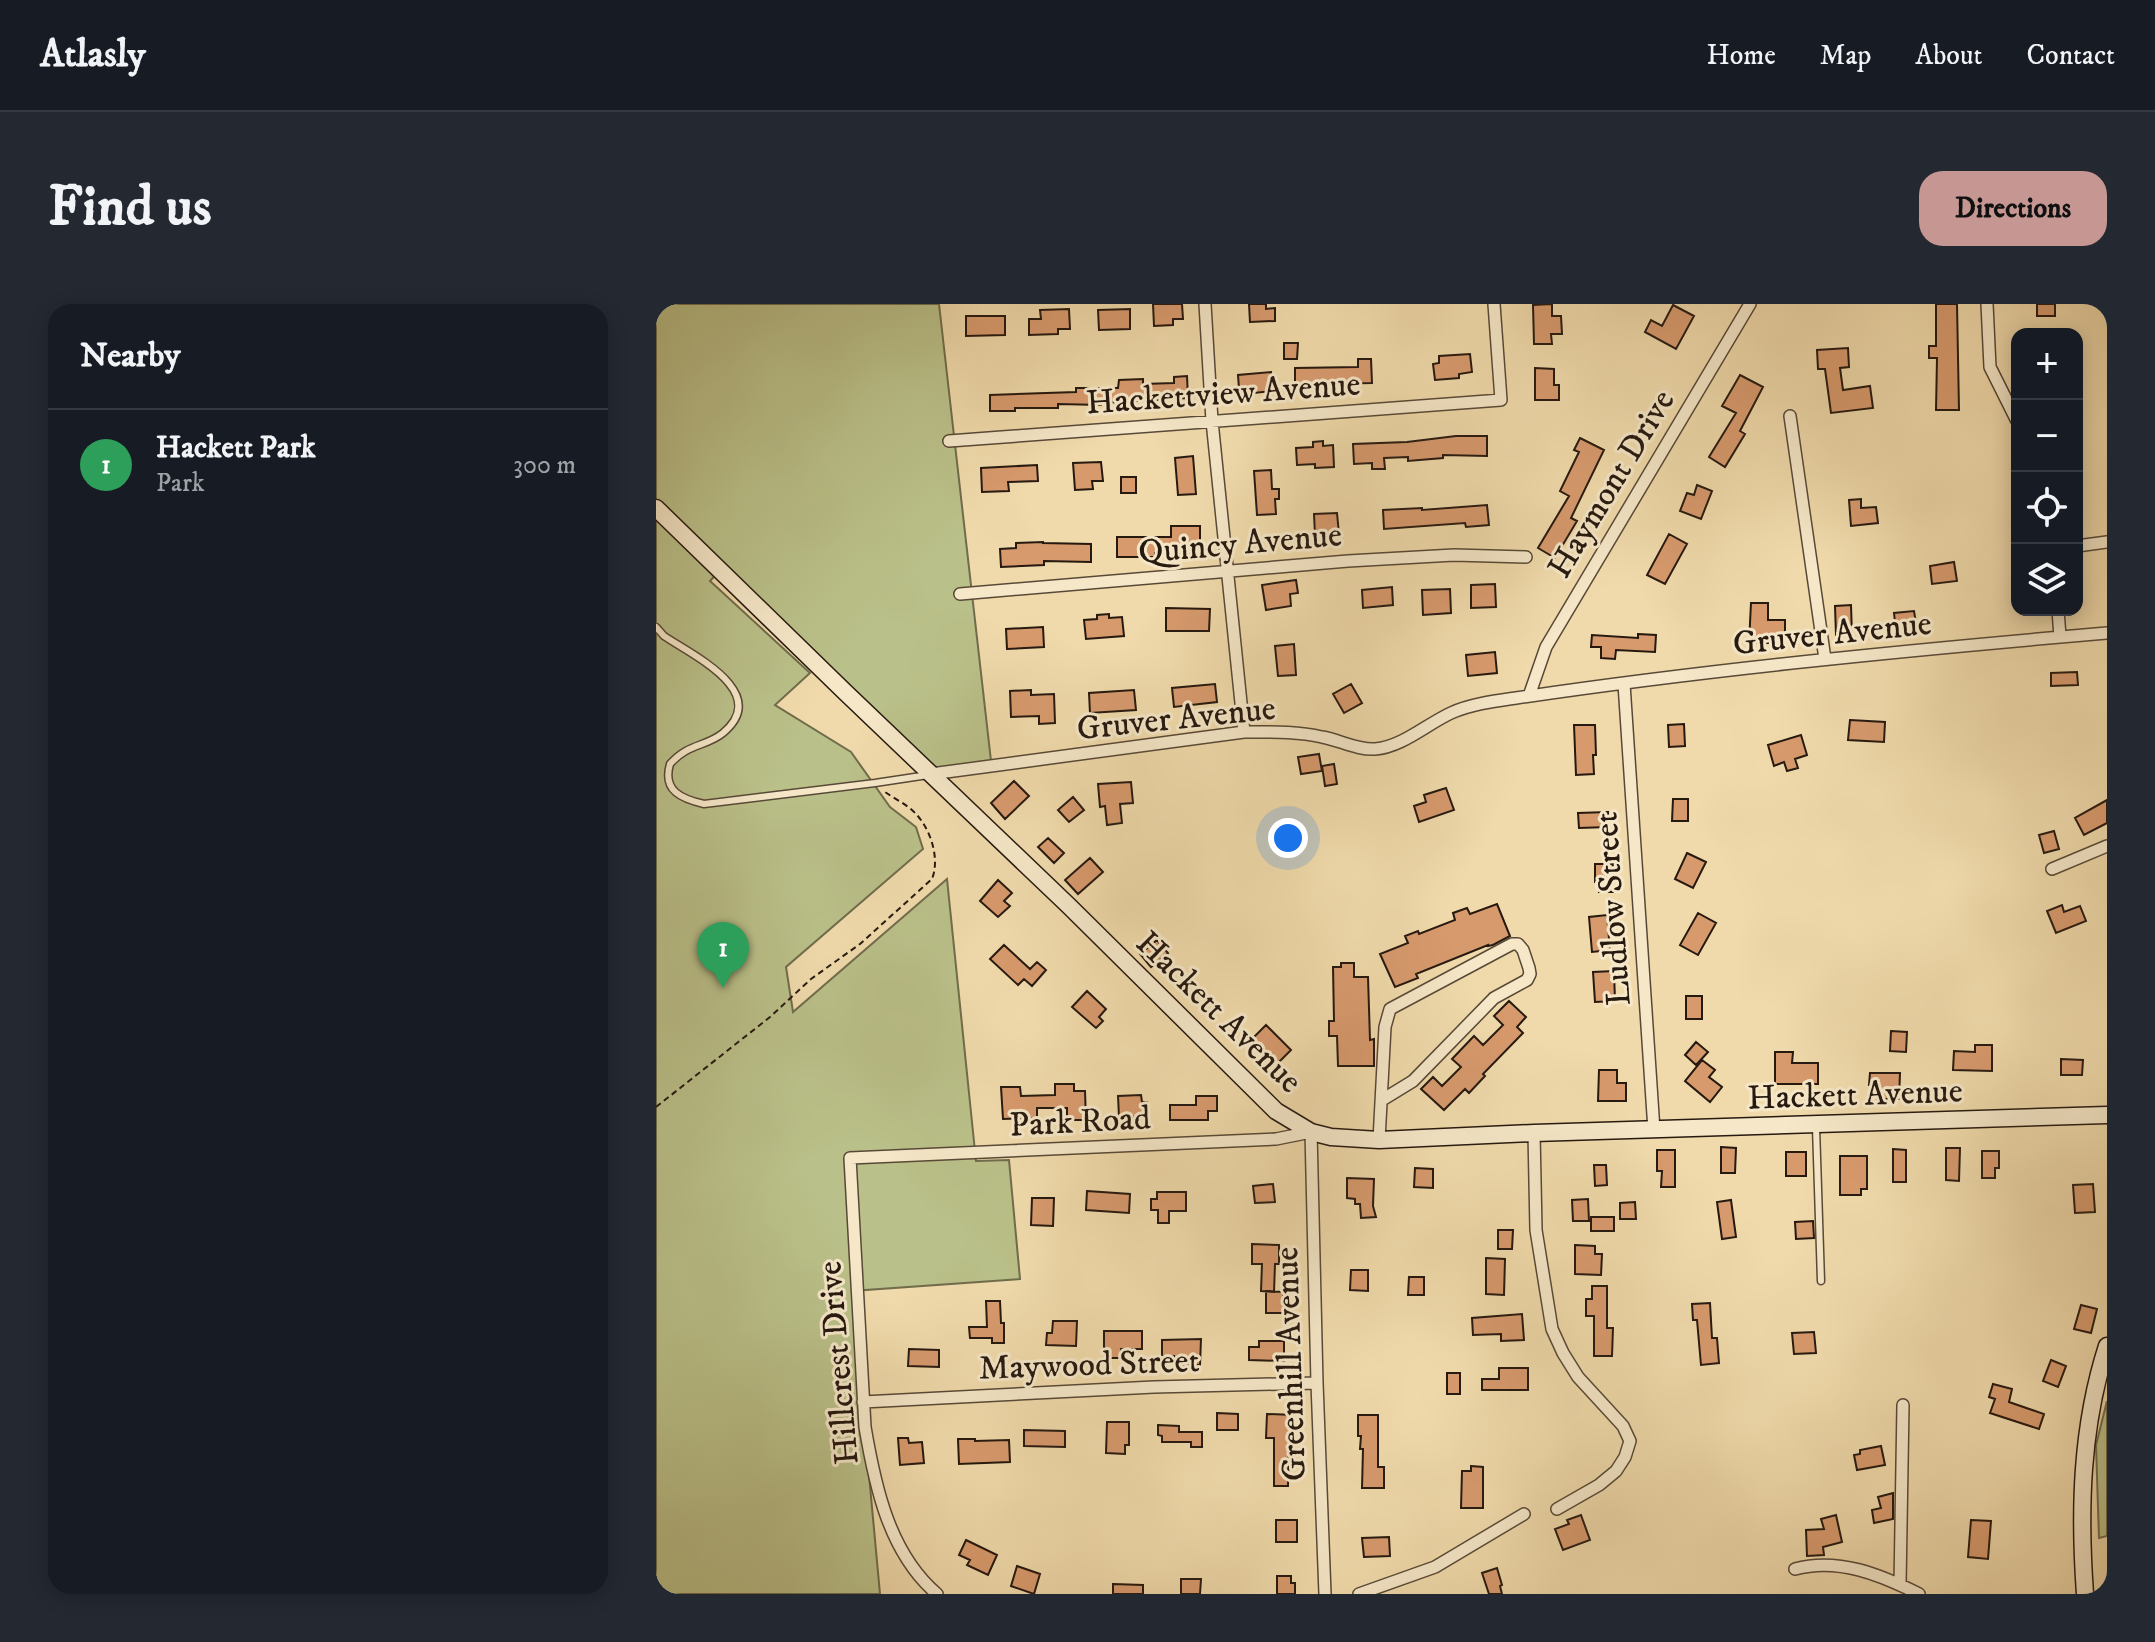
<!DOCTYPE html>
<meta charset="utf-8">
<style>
body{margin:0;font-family:"IM FELL DW Pica",serif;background:#242831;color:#f1f3f6}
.controls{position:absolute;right:24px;top:24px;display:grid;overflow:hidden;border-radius:16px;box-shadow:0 4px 20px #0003}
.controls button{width:72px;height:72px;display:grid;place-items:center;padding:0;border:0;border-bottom:2px solid #363941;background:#171b24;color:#f1f3f6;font:40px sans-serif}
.you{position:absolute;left:632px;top:534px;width:28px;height:28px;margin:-20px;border:6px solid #fff;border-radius:50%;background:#1a73e8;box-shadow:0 0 0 12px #1a73e833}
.badge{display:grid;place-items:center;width:52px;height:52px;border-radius:50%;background:#c59692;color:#fff;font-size:26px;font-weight:700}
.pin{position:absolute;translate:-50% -66px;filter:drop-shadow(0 2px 4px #0008)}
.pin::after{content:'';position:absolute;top:42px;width:28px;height:24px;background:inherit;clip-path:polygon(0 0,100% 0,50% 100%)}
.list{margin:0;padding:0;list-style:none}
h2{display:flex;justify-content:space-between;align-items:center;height:104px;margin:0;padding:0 32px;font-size:34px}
h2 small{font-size:26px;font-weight:400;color:#9ea1a6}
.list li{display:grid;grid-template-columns:52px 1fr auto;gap:24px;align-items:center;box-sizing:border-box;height:112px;padding:0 32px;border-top:2px solid #363941}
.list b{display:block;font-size:30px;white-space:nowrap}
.list p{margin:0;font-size:26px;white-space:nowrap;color:#9ea1a6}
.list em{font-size:26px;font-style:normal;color:#9ea1a6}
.icon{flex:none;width:44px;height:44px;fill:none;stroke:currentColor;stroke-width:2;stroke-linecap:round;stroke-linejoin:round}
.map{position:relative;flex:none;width:1451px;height:1290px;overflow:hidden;border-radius:24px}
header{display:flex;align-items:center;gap:48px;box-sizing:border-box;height:112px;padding:0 40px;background:#171b24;border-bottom:2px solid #363941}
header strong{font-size:38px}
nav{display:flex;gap:44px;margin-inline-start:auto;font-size:28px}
.intro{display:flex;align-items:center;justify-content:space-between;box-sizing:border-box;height:192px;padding:0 48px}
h1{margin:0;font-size:56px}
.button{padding:20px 36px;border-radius:24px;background:#c59692;color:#111;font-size:28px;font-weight:700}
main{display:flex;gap:48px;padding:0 48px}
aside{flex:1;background:#171b24;border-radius:24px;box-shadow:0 4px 20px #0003}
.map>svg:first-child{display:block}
.green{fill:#bac089;stroke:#706c4c;stroke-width:2}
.building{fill:#d79a6d;stroke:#261910;stroke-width:2}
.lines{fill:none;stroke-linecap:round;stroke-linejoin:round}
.service-casing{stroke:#584937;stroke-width:9}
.minor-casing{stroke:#584937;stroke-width:14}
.secondary-casing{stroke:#261910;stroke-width:19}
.path{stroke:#261910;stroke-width:2;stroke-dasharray:6 4;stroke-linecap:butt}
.service{stroke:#f5e7c8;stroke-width:6}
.minor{stroke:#f5e7c8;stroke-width:11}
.secondary{stroke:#f5e7c8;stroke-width:16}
.labels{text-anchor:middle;stroke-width:6;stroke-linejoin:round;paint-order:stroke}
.street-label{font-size:34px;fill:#261910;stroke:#f5e7c8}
</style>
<header>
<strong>Atlasly</strong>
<nav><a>Home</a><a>Map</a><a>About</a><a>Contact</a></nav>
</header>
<div class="intro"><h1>Find us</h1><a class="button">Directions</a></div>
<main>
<aside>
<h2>Nearby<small></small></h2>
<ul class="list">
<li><span class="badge" style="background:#2e9e5b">1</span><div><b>Hackett Park</b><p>Park</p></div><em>300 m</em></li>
</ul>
</aside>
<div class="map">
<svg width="1451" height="1290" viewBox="0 0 1451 1290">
<rect width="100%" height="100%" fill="#f0daab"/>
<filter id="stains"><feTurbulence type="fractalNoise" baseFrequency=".0025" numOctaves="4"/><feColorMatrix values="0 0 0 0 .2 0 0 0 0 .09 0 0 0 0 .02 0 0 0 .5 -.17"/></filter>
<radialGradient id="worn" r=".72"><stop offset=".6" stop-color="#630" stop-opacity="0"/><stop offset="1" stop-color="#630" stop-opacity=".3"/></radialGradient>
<path class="green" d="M0 0H283L335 457 275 470 64 266 54 277 154 369 119 401 195 448 234 503 260 523 267 545 130 663 137 708 291 575 320 857 353 856 364 975 196 987 224 1290H0Z
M1451 1097V1232L1443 1234 1440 1141Z"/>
<path class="building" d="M497 0H526L527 15H517V21L498 22Z
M593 0H610V5L619 4V17L594 18Z
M896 0V12H905L906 30H895L896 40H878L877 1Z
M1280 0H1301L1303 106H1280L1281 54H1273V42H1280Z
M1381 0H1399V12H1381Z
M1017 1 1038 12 1020 45 989 28 995 16 1006 22Z
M413 5 414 25H402V30L373 31V15H385L384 6Z
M474 5V25L443 26 442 6Z
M310 12H349V31L310 32Z
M628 39H642L641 55H628Z
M1192 44 1193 63 1184 64 1187 86 1214 82 1217 104 1175 109 1169 65H1162L1161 46Z
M814 50 816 68 803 70V74L779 76 777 60 783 59V52Z
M702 55H715L716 79 669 80V84H647V79H639V64L702 63Z
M879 64 898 65V81H903V96H879Z
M615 68 617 87 589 90V84L583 85 582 71Z
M1084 71 1107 83 1084 127 1089 130 1069 163 1053 153 1080 109 1066 102Z
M531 72 532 94 446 99 445 101 402 100V104H359V107H334V91L420 88V84H462L463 76 487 75V80L518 79V73Z
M800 132H831V152L787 151V154L752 157V153L728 154 729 165H716V159L698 160 697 140 751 138Z
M924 134 948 146 915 214 921 217 899 254 882 244 913 192 904 187 923 148 918 146Z
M667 137V142L677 141 678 163 659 164V160L641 161 640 144 657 143V138Z
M537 152 540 190 522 191 519 154Z
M445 158 447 177H436L437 185 419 186 417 159Z
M381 161 382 177 352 178 353 187 326 188 325 164Z
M615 166 616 185H623V195H619L620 210 601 211 598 167Z
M465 173H480V189H465Z
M1041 181 1056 187 1045 215 1024 207 1031 189 1038 191Z
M1205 195V204L1220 203 1222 219 1195 222 1193 196Z
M831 201 833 221 810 223 809 219 728 225 727 206 766 204V206Z
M681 209 683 230 659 231 658 210Z
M515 222H544V249H499V253H461V233H515Z
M1013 230 1031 240 1009 280 991 271Z
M387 238V239L435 240V258L388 257V261L345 263 344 245 360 244V239Z
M1298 258 1301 277 1276 280 1274 262Z
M640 276 642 289 634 290 635 302 610 306 606 281Z
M839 280 840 303 815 304V281Z
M736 283 737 301 707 304 706 286Z
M794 285 795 309 767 311 766 286Z
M1095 299H1112V316H1129V330H1112V339H1093Z
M1195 301 1196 331H1180L1179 302Z
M510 304 554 305 553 327H510Z
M1258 307 1261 325 1240 327 1238 309Z
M453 310V314L466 313 468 332 430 335 428 316 441 315V311Z
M387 323 388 343 351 345 350 325Z
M982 330 1000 331 999 348 960 346 959 355 945 354V343H935L936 331 982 334Z
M638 340 640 371 622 372 619 342Z
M839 348 841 369 812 372 810 351Z
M1421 368 1422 381 1395 382V369Z
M559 380 561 398 518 403 516 384Z
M695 380 706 399 688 409 677 390Z
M375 386V391L398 390 399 419 383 420V412L355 413 354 387Z
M478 386 480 406 434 409 433 389Z
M1194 416 1229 418 1228 438 1192 436Z
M1028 420 1029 442 1013 443 1012 421Z
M918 421H939L940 451H937L938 470 920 471Z
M1145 431 1151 451 1139 455 1142 464 1131 467 1128 458 1118 462 1112 441Z
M663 450 666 467 645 470 642 453Z
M678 460 681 480 669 482 666 462Z
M358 477 373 492 349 515 335 499Z
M475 478 477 499 464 500 466 519 451 521 449 502 444 503 442 480Z
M790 484 798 506 763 518 758 502 770 498 768 491Z
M417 493 428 506 413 518 402 506Z
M1017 495H1032V517H1016Z
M1451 496V519L1428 531 1419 514Z
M952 508V523L923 524 922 509Z
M1398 527 1403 545 1388 549 1383 531Z
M392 534 408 549 398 559 382 543Z
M1031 549 1050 558 1037 584 1019 575Z
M434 554 447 568 422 590 409 576Z
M939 560H957V588H943V578H939Z
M342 576 356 589 348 597 354 602 342 613 324 597Z
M841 600 854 632 837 641 832 642V641L760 670 762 674 739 683 724 650 752 639 749 632 762 627 763 630 799 616 797 609 811 604 814 610Z
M1406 601 1408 608 1424 602 1430 617 1400 629 1391 607Z
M1042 609 1060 619 1042 651 1024 641Z
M951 611 954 646 936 648 933 613Z
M501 636 512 649 495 663 484 650Z
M348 641 374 665 381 658 390 666 376 682 368 675 362 681 334 655Z
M685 659H698V673H712L714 736 718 735V762H682L681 732H673V717H678L677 663H685Z
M958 667 959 697 939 698 937 668Z
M431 687 450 705 443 713 447 717 440 724 416 703Z
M1030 692H1046V715H1030Z
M853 697 870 713 861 723 867 729 827 770 829 772 813 789 809 785 788 806 765 785 777 773 786 782 805 763 796 755 818 732 827 741 847 721 838 712Z
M610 721 635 746 621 760 596 735Z
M1235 727 1251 728 1250 748 1234 747Z
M1040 738 1052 748 1040 761 1029 751Z
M1319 741H1336V767L1297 766 1298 747 1319 748Z
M1119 748H1137L1136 759H1162V780H1119Z
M1405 755 1427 756 1426 771H1405Z
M1046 756 1059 766 1053 773 1066 783 1054 798 1029 777Z
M943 766H961V779H970V797H942Z
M1214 769H1244L1243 795H1221L1222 781H1213Z
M399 780H418V787H429L430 816H411V804H381V814L347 815 345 783H364L365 792 399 791Z
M485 791 486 798H491L492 812 463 813 462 792Z
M540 792H561V807H552V816H514V801H540Z
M1065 843 1080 844 1079 869H1065Z
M1290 844H1304L1303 877 1290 876Z
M1237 845 1250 846V878H1237Z
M1001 846H1019V883H1005L1006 867H1001Z
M1326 847H1343V864H1339V874H1326Z
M1130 848H1150V872H1130Z
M1184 852H1211V885H1205V891H1184Z
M938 861H950L951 881 939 882Z
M759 864 777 865V884L758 883Z
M691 874 718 875 717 902 720 913 705 914 704 900H699V895L691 894Z
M617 880 619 898 599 899 597 882Z
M1437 880 1439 908 1419 909 1417 881Z
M431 887 474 890 473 909 430 906Z
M501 888H530V907H513V919H502V906H495V895H501Z
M376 894H398L397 922 375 921Z
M932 895 933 917H917L916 896Z
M1075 896 1080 933 1066 935 1061 898Z
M979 898 980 915H964V899Z
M935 913H958V927H935Z
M1157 917 1158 934 1140 935 1139 918Z
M842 926H857L856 945H842Z
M596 940 623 941V960H619L618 988 605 987 606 960H596Z
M919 941 939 942V950H946L945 971 919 970Z
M830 954 849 955 848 991 830 990Z
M695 966H712V987L694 986Z
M753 973H768V991H752Z
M936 982H951V1024H957L956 1052H938V1012H930V995H936Z
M610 987 627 988V1009H610Z
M330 997H344L345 1019H348V1039H336V1034H314L313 1023H331Z
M1054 999 1056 1034H1061L1063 1059 1045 1061 1041 1016H1037L1036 1000Z
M1425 1001 1441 1005 1435 1029 1418 1025Z
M866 1010 868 1036 845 1037V1030L817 1031 816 1014Z
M397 1017H421L420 1042 390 1041 391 1029H396Z
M448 1027H486V1045H465V1054H448Z
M1158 1028 1160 1049 1138 1050 1136 1029Z
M545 1035 544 1061 518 1060V1052H506V1036Z
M603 1037H628V1057L593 1056V1043H603Z
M253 1045 283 1046V1063L252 1062Z
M1395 1056 1410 1062 1402 1083 1387 1077Z
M843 1064H872V1086H826V1075H843Z
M791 1069H804V1090H791Z
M1337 1080 1356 1085 1353 1098 1388 1110 1383 1125 1334 1109 1339 1095 1333 1093Z
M561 1109 582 1110V1126H561Z
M611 1110 638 1111 637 1134H633L632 1182H618V1134H610Z
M702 1111H722V1163H728V1184H706L707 1145H704L705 1132H702Z
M451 1118H473V1141H469V1150L450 1149Z
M502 1121 523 1122V1128H546V1143H535V1138H506V1132L502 1131Z
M368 1126 409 1127V1143L368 1142Z
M242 1134H252L253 1139 266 1138 268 1159 244 1161Z
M302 1135H319V1137L353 1136 354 1158 303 1160Z
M1225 1142 1229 1161 1201 1166 1198 1151 1204 1150V1146Z
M815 1162 827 1163V1204H805L806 1167H815Z
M1237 1189V1215L1218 1219 1216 1206 1225 1204 1222 1193Z
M925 1211 934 1236 907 1246 899 1225 913 1220 911 1216Z
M1180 1211 1186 1238 1167 1243 1168 1251 1151 1252 1150 1226 1168 1225 1165 1215Z
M620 1216H641V1238H620Z
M1315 1216 1335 1217 1332 1255 1312 1253Z
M733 1233 734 1252 708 1253 706 1234Z
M310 1236 341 1251 332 1271 311 1261 314 1256 303 1251Z
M361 1262 384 1270 378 1290 355 1282Z
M841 1264 846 1281 844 1282 846 1290H833L826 1269Z
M621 1272H635V1279H639V1290H621Z
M525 1275H545L544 1290H525Z
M457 1280 487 1281V1290H457Z"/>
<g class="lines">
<defs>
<path id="service" d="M0 323 8 332C36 351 116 388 67 429 50 443 32 439 14 460 6 487 26 495 48 500L219 479 272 471
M1160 823 1165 977"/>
<path id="minor" d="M549 0 556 117 588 428
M1331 0 1334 63 1361 117
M1134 112 1169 355
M293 137 845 96 838 0
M1421 242 1451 238
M304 290 692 257 798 251 870 253
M1402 306 1404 333
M968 380 998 826
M873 392 890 343 1094 0
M275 470 588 428C614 428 640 427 666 433 684 436 700 446 719 445 746 443 771 420 795 409 815 400 839 397 860 394 1056 365 1254 346 1451 329
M1396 565 1451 542
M878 829 880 926 896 1025 907 1049 922 1073 967 1122 974 1137 969 1153 960 1167 943 1181 901 1205
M723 836 729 723 734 705 856 640H862L867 646 873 664 874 670 871 676 838 694 757 777 726 796
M207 1098 498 1083 661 1079
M1139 1265C1182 1253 1225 1271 1263 1290
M1244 1281 1247 1101
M281 1290C233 1249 219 1182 209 1123L194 854 620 835 655 828 661 1079 669 1290
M703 1290 779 1263 868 1210"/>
<path id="secondary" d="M0 204 189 388 413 602 620 807 655 828 675 833 723 836 878 829 1451 811
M1429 1290C1423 1206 1425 1123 1451 1042"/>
</defs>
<use href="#service" class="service-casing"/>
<use href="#minor" class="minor-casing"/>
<use href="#secondary" class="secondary-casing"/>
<path class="path" d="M0 803 114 713 155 675 204 640 276 575C284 555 275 526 260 510 252 501 239 495 229 488"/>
<use href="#service" class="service"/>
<use href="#minor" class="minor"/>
<use href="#secondary" class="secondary"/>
</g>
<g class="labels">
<g class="street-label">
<text transform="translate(567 88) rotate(-4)" y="12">Hackettview Avenue</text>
<text transform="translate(954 179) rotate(-59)" y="12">Haymont Drive</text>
<text transform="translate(584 238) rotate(-5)" y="12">Quincy Avenue</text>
<text transform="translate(1176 328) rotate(-6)" y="12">Gruver Avenue</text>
<text transform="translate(520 413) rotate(-6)" y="12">Gruver Avenue</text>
<text transform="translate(955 605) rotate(-94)" y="12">Ludlow Street</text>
<text transform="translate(564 707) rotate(44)" y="12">Hackett Avenue</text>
<text transform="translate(1199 789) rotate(-2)" y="12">Hackett Avenue</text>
<text transform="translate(424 816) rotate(-3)" y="12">Park Road</text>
<text transform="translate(181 1059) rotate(-95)" y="12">Hillcrest Drive</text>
<text transform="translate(433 1059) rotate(-2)" y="12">Maywood Street</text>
<text transform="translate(633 1060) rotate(-92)" y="12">Greenhill Avenue</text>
</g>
</g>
<rect width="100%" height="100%" filter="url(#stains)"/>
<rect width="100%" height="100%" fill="url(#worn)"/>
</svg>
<div class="controls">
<button>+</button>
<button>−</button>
<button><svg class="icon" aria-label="locate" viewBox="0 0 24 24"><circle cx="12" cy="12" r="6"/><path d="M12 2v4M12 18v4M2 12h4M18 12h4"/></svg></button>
<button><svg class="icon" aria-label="layers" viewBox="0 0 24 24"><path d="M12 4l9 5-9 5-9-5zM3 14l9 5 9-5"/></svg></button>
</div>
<div class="you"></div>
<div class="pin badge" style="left:67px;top:684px;background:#2e9e5b">1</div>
</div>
</main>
